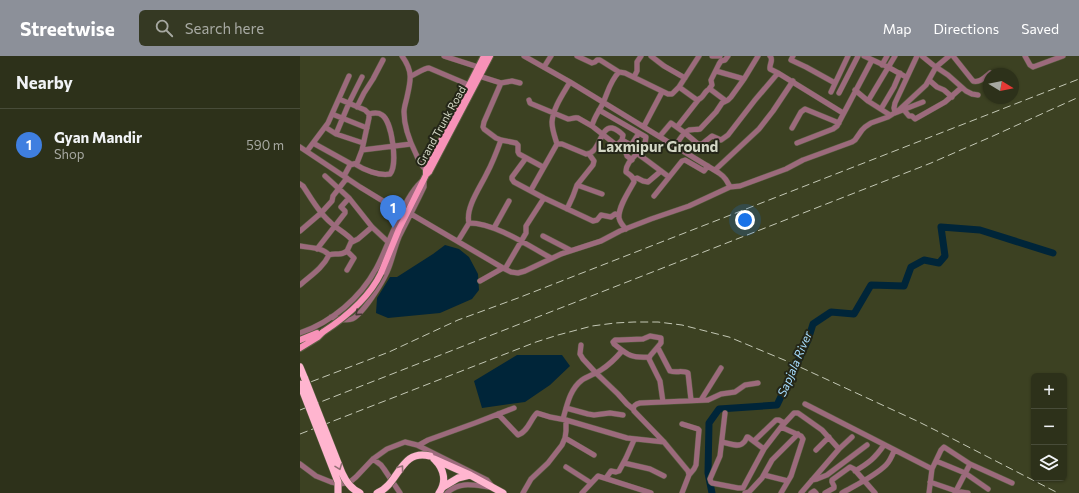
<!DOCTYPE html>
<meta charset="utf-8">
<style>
body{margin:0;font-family:Commissioner,sans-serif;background:#353923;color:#f1f3f6}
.controls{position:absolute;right:12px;bottom:12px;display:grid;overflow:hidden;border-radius:6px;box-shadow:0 1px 3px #0004}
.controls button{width:36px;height:36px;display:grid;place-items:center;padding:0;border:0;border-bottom:1px solid #484c39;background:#2d311a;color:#f1f3f6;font:20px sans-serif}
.compass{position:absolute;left:683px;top:12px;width:36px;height:36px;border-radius:50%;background:#2d311a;box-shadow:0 1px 3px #0004;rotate:100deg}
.you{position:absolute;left:445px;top:164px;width:14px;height:14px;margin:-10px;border:3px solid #fff;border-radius:50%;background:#1a73e8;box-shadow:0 0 0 6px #1a73e833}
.badge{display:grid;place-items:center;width:26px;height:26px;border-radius:50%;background:#8c9099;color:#fff;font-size:13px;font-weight:700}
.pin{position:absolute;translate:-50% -33px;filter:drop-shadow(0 1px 2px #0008)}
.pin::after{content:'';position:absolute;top:21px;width:14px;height:12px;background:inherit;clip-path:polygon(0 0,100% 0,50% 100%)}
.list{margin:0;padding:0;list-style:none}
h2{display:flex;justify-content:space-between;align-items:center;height:52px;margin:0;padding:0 16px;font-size:17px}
h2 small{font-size:13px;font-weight:400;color:#a7a9a2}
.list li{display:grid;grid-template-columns:26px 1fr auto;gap:12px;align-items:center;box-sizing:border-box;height:72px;padding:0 16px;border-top:1px solid #484c39}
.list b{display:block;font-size:15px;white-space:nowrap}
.list p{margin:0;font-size:13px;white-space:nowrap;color:#a7a9a2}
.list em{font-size:13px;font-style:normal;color:#a7a9a2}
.icon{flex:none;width:22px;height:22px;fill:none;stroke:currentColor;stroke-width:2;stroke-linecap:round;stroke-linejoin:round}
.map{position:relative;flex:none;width:779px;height:437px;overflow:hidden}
header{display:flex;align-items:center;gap:24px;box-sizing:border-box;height:56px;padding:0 20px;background:#8c9099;color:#fff}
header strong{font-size:19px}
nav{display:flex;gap:22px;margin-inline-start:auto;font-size:14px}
.search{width:280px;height:36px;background:#353923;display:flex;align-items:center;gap:10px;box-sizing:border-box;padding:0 14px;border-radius:6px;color:#a7a9a2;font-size:15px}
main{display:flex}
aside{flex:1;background:#2d311a}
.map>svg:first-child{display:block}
.water{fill:#002539}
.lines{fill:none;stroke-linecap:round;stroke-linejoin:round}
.river{stroke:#002539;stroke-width:7}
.minor-casing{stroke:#5a5f43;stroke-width:6}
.major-casing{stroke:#5a5f43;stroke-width:8}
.highway-casing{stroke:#5a5f43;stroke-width:8}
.minor{stroke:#9c6a7c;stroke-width:5}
.major{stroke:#f792b8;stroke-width:6}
.highway{stroke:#ffb5cf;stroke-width:7}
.rail{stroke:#c3c7b4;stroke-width:1;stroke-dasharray:8 4;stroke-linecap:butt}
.major-bridge-casing{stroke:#5a5f43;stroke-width:8;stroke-linecap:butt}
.highway-bridge-casing{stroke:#5a5f43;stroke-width:8;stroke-linecap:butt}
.major-bridge{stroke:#f792b8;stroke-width:6}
.highway-bridge{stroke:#ffb5cf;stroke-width:7}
.oneway{stroke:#423731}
.oneway2{stroke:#926e74}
.labels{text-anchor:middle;stroke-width:4;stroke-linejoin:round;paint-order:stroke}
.street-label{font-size:11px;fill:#d3d7c5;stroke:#242618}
.water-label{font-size:12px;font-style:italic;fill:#a7ddff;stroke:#242618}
.district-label{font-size:15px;font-weight:bold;fill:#d3d7c5;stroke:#242618}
</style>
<header>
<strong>Streetwise</strong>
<div class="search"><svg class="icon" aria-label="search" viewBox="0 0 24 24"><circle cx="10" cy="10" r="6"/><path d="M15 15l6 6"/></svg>Search here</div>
<nav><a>Map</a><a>Directions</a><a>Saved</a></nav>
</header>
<main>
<aside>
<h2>Nearby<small></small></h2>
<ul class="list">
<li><span class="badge" style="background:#3f7fe0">1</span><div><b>Gyan Mandir</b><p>Shop</p></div><em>590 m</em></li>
</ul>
</aside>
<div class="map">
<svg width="779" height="437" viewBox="0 0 779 437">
<rect width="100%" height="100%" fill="#3c4122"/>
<path class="water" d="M145 189 159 193 169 201 178 218 179 234 172 243 140 257 88 262 76 257 77 242 90 221H97L133 198Z
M217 299H262L270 310 250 329 225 346 182 352 174 325Z"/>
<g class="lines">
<path class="river" d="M412 437 408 417 409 367 419 353 477 349 508 284 513 268 531 256 554 258 571 229 604 230 611 211 624 204 639 207 645 200 641 171 680 174 753 197"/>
<defs>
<path id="minor" d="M102 0C113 15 111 24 107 41 106 46 104 51 104 56 104 71 110 86 116 98 119 105 122 112 129 116
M144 0 178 11
M224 0 270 26 419 117C425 121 427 125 430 131
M277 0 292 7 295 6 297 4H300L319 16
M351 0 364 10 385 22
M412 0H420
M470 0C474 4 469 8 470 13L478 17 543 57
M493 0 491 4 506 11 535 27
M564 0 588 11 606 21
M617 0 595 47 594 52 595 57 623 46
M622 0 633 9 648 19 666 35 672 38 678 39
M653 0 673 25C680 27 685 21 690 17
M725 0 730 9 733 11 763 0
M582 9 587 0
M244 11 251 0
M416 15 444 23
M111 20C116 18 124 12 129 12L169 29
M179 20 201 27 212 25 220 27
M334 21 337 15V6L341 0
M629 24 637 31 644 34 652 41
M201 27 184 66 183 71 184 73 196 82 201 84 216 87 218 89V96L219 98 243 111
M379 31 397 44C404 43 404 34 410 33L426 45
M409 33 412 29 411 24 419 8 421 5 425 4 428 0
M555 34 568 45 590 59
M531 36 548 0
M539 37 558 0
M39 43 65 54 69 58V62L62 94 57 107 50 109 44 120
M229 44 230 47 232 48 268 63C272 63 274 61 278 62L292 70
M568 45 595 0
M57 51 64 37 73 23 83 4
M581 53 594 31 600 17
M299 54 346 81C346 95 325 103 326 116 330 119 334 121 334 126 329 135 318 151 319 162 320 166 323 170 326 173
M604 54 609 60H612L615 63 645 46 661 32
M32 58 67 72
M344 70 362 36
M25 71 36 78 63 87
M377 71 399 43
M492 72 501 56 505 53 539 67
M36 78 49 47 62 21
M360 80 371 67 385 77 398 88H402L412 80 421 84 428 79 455 44 478 17
M13 87 51 108
M497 87 533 73 537 70 572 4
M257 88C255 81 252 74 252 66 253 52 263 38 270 26
M331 89 322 84 318 88H315L292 70C294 61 300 54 303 47 308 36 310 25 319 16L325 17 368 38H372L379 31 399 0
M375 90C379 85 383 76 389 74 393 73 396 74 400 73L416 56 422 47 428 44 431 41 444 23 458 0
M0 91 60 131 101 156
M62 94 111 88
M7 95 28 67 49 20
M338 98 349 106 369 121
M226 102 212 121V123L214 126 244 142 293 165 297 164 301 159 311 161 315 158 319 159
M332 104 327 100 326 97 339 77
M55 108C64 114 79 120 90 118 98 109 92 65 82 59 78 56 73 57 69 58
M415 114 459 73 473 55 493 25
M25 120 49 142 72 171 88 186
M334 123 337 122 343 125 348 126 361 115
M0 128 3 130C11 142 19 157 30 166 37 173 46 177 52 184L47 195 54 202 47 214
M277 129 302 138
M231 134 257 88H262L286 98C300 98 300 70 312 72 316 73 320 76 323 79L322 84
M354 140 382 105 385 104 404 115 408 110
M267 153 273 140 277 129 293 109 294 105 289 98
M111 158 203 212 211 216 218 217 225 215 261 198 301 185 320 175 351 163 389 150 430 131 440 130 467 120 486 113 503 104 552 86 555 84 562 74 565 71 571 67 588 61 599 54 626 29 636 11 649 0
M169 167C165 152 181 130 187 117 193 106 197 95 201 84
M194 172 209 145
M0 175 21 157 32 145 33 140 47 122
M243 180 270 194
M158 185 169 167C195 167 229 190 251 202
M52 186 58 183 72 171
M0 190C10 192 22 191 29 199 23 212 10 220 0 229
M17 193 45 157V155L41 151 49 142
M29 199C37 196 40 201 47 195
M205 213 226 177V170L244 142
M180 225 203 212
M31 261C38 263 46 265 52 263 63 258 82 227 87 216 92 205 94 193 99 181 107 165 116 148 124 131V124
M0 277C32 266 60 242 76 213 83 200 88 186 94 173 100 158 109 137 121 126
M281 289 280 298 283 303 296 317 318 338 327 348 333 353
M358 292 370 315C376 317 383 314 388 317L391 344
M349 301C330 302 328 299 314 288L313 286 315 284H319L343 283 350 280 361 282V287L350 300 349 303 360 325 363 346
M401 344 421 312
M505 348 632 413
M266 352 288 358 294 359 310 357 323 359
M425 357 420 400 410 423 411 426 412 427 438 432H443L464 393 481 371 494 357H498L522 374 539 393
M198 358 218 379C228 376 231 362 237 357L250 361 266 364 327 382 364 386
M263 363C267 349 270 333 282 324 288 320 295 318 301 314 309 309 316 302 322 295
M382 368 398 373 399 374 396 409 394 413 389 419
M265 382 294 399
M454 385 476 364H479L484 367
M422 386C428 387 439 392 443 387 445 386 446 383 447 381H448L464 393
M119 389 128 384 175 367 214 352
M516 394 529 381
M73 403 81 409 84 413 100 437
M636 405 665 417 688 433
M324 407 350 413 364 420
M0 408 16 420 31 426 40 428 50 426 56 421 73 403 87 393 105 386 117 389 187 424 192 430
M266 411 291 427
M555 415C569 407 575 402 584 389
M464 419 488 425
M306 422 311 415 316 416 319 415 326 402 334 384
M512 424 517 423 527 419 567 389
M630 426 656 435
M147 437C159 425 174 429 189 431
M223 437 231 423 248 407 262 389 265 382 266 375V364
M282 437 298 420 351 437
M382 437 389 419 388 415 364 386 334 355C332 350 336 348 340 347L408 344 421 338 435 336 445 329 458 327
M445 437 449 436 462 422 472 404 498 378
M481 437 491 420 503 383 501 380 481 371
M501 437 539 393 552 381
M511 437 514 435 516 437
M525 437 534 432V430L532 426V424L550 411 554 413 575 437
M542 437C556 429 575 420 586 409 590 405 592 400 594 395
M629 437 632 413 641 394 644 391 670 408 712 427
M655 437 670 408
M658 437 661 436 668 437"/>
<path id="major" d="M127 118 129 116 190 0
M81 217 99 173 126 119V114L184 0
M0 284 17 277
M0 292 18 281 23 276"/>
<path id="highway" d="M0 311 5 323
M134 403 170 419 203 437
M135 404C144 413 147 426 139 437
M143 431 158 422 170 419"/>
</defs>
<use href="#minor" class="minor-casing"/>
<use href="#major" class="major-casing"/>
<use href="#highway" class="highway-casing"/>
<use href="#minor" class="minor"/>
<use href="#major" class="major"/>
<use href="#highway" class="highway"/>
<path class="rail" d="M0 330 89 296 158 264 218 242 779 23
M0 354 631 107 693 80 779 41
M0 378 236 286 258 279 292 270 315 267 334 266H358L382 269 429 281 489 306 617 365 653 383 758 437"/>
<defs>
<path id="major-bridge" d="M23 276C46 261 69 242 81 217"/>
<path id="highway-bridge" d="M5 323 42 417C46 426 51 433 60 437
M0 328 38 426V437
M77 437C99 429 100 392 130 400"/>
</defs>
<use href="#major-bridge" class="major-bridge-casing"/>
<use href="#highway-bridge" class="highway-bridge-casing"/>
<use href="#major-bridge" class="major-bridge"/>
<use href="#highway-bridge" class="highway-bridge"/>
</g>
<defs><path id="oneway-chevron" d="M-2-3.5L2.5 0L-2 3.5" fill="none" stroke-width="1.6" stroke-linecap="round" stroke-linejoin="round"/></defs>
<use class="oneway" href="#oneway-chevron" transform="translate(58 257) rotate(138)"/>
<g class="oneway2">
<use href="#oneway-chevron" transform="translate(39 411) rotate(69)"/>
<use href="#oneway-chevron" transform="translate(101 412) rotate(-53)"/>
</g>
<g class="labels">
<g class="street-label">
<text transform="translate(141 70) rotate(-61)" y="4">Grand Trunk Road</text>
</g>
<g class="water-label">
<text transform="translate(495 308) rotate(-67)" y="4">Sapjala River</text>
</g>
<g class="district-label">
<text x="358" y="96">Laxmipur Ground</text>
</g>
</g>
</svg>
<div class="controls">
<button>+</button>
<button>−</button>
<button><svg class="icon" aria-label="layers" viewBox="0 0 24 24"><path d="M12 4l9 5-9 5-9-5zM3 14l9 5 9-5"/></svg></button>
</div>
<svg class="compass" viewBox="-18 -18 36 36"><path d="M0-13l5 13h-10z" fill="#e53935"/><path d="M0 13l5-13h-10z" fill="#a7a9a2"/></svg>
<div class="you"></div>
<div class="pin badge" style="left:93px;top:172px;background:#3f7fe0">1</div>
</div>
</main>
